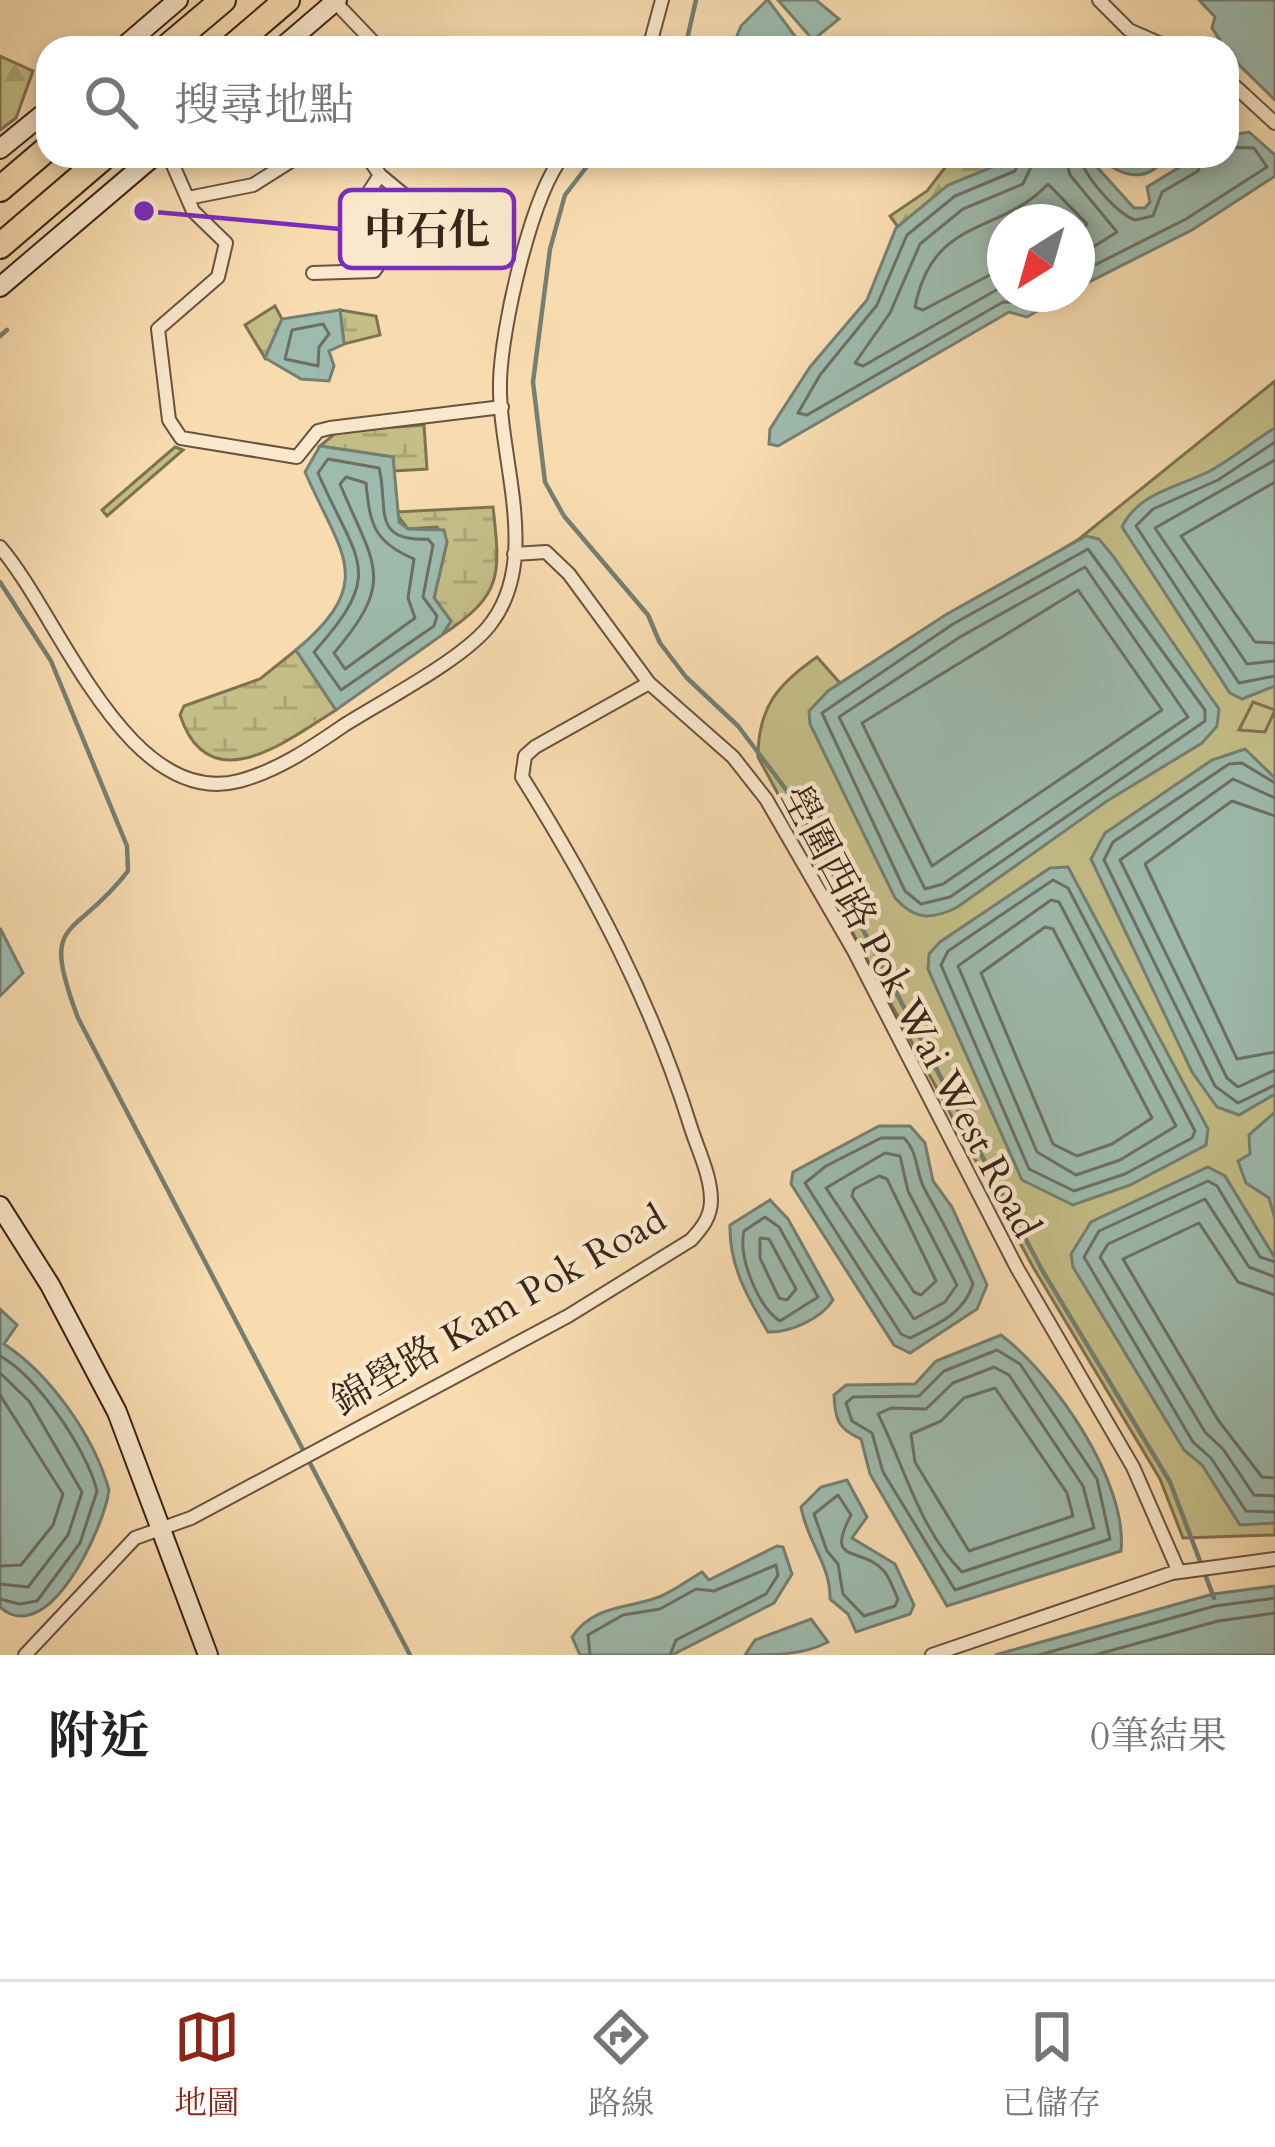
<!DOCTYPE html>
<html lang="zh-TW">
<meta charset="utf-8">
<style>
body{margin:0;font-family:Cardo,"Noto Serif TC",serif;background:#f6f6f6;color:#222}
.compass{position:absolute;left:987px;top:204px;width:108px;height:108px;border-radius:50%;background:#fff;box-shadow:0 6px 18px #0003;rotate:217deg}
.list{margin:0;padding:0;list-style:none}
h2{display:flex;justify-content:space-between;align-items:center;height:156px;margin:0;padding:0 48px;font-size:51px}
h2 small{font-size:39px;font-weight:400;color:#767676}
.icon{flex:none;width:66px;height:66px;fill:none;stroke:currentColor;stroke-width:2;stroke-linecap:round;stroke-linejoin:round}
.map{position:relative;flex:none;width:1275px;height:1655px;overflow:hidden}
.search{position:absolute;background:#fff;box-shadow:0 6px 18px #0003;left:36px;right:36px;top:36px;height:132px;display:flex;align-items:center;gap:30px;box-sizing:border-box;padding:0 42px;border-radius:36px;color:#767676;font-size:45px}
.sheet{height:324px;background:#fff}
nav{display:flex;justify-content:space-around;align-items:center;box-sizing:border-box;height:168px;border-top:3px solid #e0e0e0;background:#fff;font-size:33px;color:#767676}
nav a{display:grid;justify-items:center;gap:6px}
nav .on{color:#8f2418}
.map>svg:first-child{display:block}
.grass{fill:#c4be87;stroke:#7f7250;stroke-width:3}
.forest{fill:url(#forest-firs);stroke:#7f7250;stroke-width:3}
.wetland{fill:url(#wetland-marsh);stroke:#7f7250;stroke-width:3}
.water{fill:#9dbbae;stroke:#757f72;stroke-width:3}
.lines{fill:none;stroke-linecap:round;stroke-linejoin:round}
.shore{stroke:#6c7064;stroke-width:3}
.stream{stroke:#757f72;stroke-width:4.5}
.street-casing{stroke:#6a533f;stroke-width:16}
.secondary-casing{stroke:#3a2519;stroke-width:22}
.highway-casing{stroke:#3a2519;stroke-width:28}
.street{stroke:#fae8cc;stroke-width:12}
.secondary{stroke:#fae8cc;stroke-width:18}
.highway{stroke:#f8dcb0;stroke-width:24}
.labels{text-anchor:middle;stroke-width:9;stroke-linejoin:round;paint-order:stroke}
.street-label{font-size:39px;fill:#3a2519;stroke:#fae8cc}
.leader{fill:none;stroke:#7b2cbf;stroke-width:4.5}
.callout-dot{fill:#7b2cbf;stroke:#fae8cc;stroke-width:4.5}
.callout{fill:#fae8cc;stroke:#7b2cbf;stroke-width:4.5}
.callout-label{font-size:42px;text-anchor:middle;font-weight:bold;fill:#3a2519}
</style>
<div class="map">
<svg width="1275" height="1655" viewBox="0 0 1275 1655">
<defs>
<pattern id="forest-firs" width="22" height="20" patternUnits="userSpaceOnUse" patternTransform="scale(3)"><rect width="22" height="20" fill="#c4be87"/><path d="M5 1l3.5 6h-7zM16 11l3.5 6h-7z" fill="#a9a374"/></pattern>
<pattern id="wetland-marsh" width="20" height="14" patternUnits="userSpaceOnUse" patternTransform="scale(3)"><rect width="20" height="14" fill="#c4be87"/><path d="M1 5h8M5 5V1M11 12h8M15 12V8" fill="none" stroke="#a9a374"/></pattern>
</defs>
<rect width="100%" height="100%" fill="#f8dcb0"/>
<filter id="stains"><feTurbulence type="fractalNoise" baseFrequency=".00167" numOctaves="4"/><feColorMatrix values="0 0 0 0 .2 0 0 0 0 .09 0 0 0 0 .02 0 0 0 .5 -.17"/></filter>
<radialGradient id="worn" r=".72"><stop offset=".6" stop-color="#630" stop-opacity="0"/><stop offset="1" stop-color="#630" stop-opacity=".3"/></radialGradient>
<path class="grass" d="M1275 381V1535L1183 1538 1160 1479 1033 1267 758 757C758 707 778 684 817 657L840 683 1079 539Z"/>
<path class="forest" d="M0 56 33 71 16 118 0 130Z
M954 156H1009L1006 177 907 239 890 216 927 191Z
M175 447 183 450 107 516 102 510Z
M1253 702 1275 710 1265 732 1239 730Z"/>
<path class="wetland" d="M275 306 282 319 265 358 245 325Z
M340 310 376 316 380 335 344 344Z
M424 425 427 469 394 471 393 457 320 446 338 431Z
M493 507C501 577 502 595 442 635L451 621 434 598 447 542 437 527 408 529 395 512Z
M296 650 336 710C288 740 209 803 180 715L184 706 260 679Z"/>
<path class="water" d="M767 0H768L804 48H732L741 26Z
M778 0H816L839 19 813 40Z
M1199 0H1275V100L1230 56 1212 28 1215 17Z
M1249 132 1275 155V176L1192 230 1077 288V222H1005V294H1067L1027 317 1009 312 778 446 769 444 770 429 810 367 867 300 896 228 948 185 1019 156H1087L1134 208H1145L1150 202 1147 187 1198 156H1227V136Z
M1098 156H1167C1146 185 1121 177 1098 156Z
M340 310 344 344 329 351 334 366 329 381 301 379 265 358 282 319Z
M1275 428V686L1242 699 1230 693 1122 527C1138 493 1178 487 1210 471 1232 459 1253 441 1275 428Z
M320 446 393 457 399 522 408 529 444 530 447 542 434 598 451 621 442 635 336 710 296 650C378 581 341 555 305 472Z
M1086 536 1099 539 1113 556 1207 692 1219 709 1217 726 1202 743 1107 801 956 908C930 920 915 920 895 898L810 724 809 711 828 691 947 614Z
M1245 749 1275 778V1094L1239 1115 1217 1107 1192 1072 1091 859 1105 833 1212 760Z
M1068 867 1208 1129 1206 1145 1130 1185 1073 1205 1022 1180 928 969 929 954 940 942 1050 868Z
M0 928 23 973 0 996Z
M1275 1112V1219L1269 1198 1246 1183 1238 1161 1250 1154 1249 1135Z
M879 1126H910L925 1143 933 1181 952 1207 987 1285 977 1309 910 1353 894 1345 791 1184 793 1172Z
M1208 1167 1225 1176 1275 1258V1523L1240 1525 1202 1465 1184 1450 1073 1267 1071 1254 1091 1222Z
M770 1200 788 1219 833 1300C822 1318 790 1333 768 1332 748 1298 729 1266 730 1225Z
M0 1309 17 1325 4 1344C50 1374 94 1436 109 1490 104 1528 48 1650 0 1607Z
M1001 1335C1054 1375 1128 1482 1121 1551L947 1606 870 1474 861 1439C838 1429 835 1420 834 1395L846 1385 915 1384 936 1361Z
M847 1480 867 1517 852 1538 895 1564 914 1605 910 1614 856 1632 848 1614 830 1599C831 1565 807 1542 801 1507L821 1487Z
M777 1546 783 1547 792 1574 774 1603 672 1655H580L572 1637C593 1605 627 1609 659 1597 674 1591 688 1580 702 1572L709 1580Z
M1275 1586V1655H995L1213 1594Z
M811 1619 828 1642C804 1655 774 1655 745 1655L755 1640Z"/>
<g class="lines">
<path class="shore" d="M1021 156 1015 171 955 196 907 235 877 305 820 375 798 413 807 415 1003 302 1026 303 1043 294
M1065 156 1070 175 1117 232 1077 257
M1080 156C1083 175 1116 213 1135 220L1153 216 1162 192 1198 171 1204 156
M1005 267 923 310 915 307C933 215 1001 235 1048 184L1087 224 1077 236
M1077 274 1186 219 1267 167 1254 148 1227 147
M1005 285 863 366 855 363 890 313 920 244 963 209 1023 184 1036 156
M323 324 329 334 319 347 318 366 285 359 292 330Z
M1275 442 1218 480 1153 509 1136 526 1239 683 1275 676
M328 459 379 468C389 506 370 542 428 539L433 545 423 597 437 616 434 626 341 690 314 652C387 571 357 563 318 473Z
M1275 460 1155 528 1247 664 1275 661
M346 477 366 483C370 525 374 542 414 559L408 598 415 618 345 669 334 653C397 579 374 566 340 484Z
M1275 482 1181 536 1255 642 1275 643
M1088 549 1205 710V721L950 897 921 904 905 891 822 713 953 624Z
M1085 567 1188 717 943 884 925 889 839 717 960 637Z
M1078 590 1162 710 932 866 862 723Z
M1275 783 1242 763 1229 764 1113 842 1104 860 1215 1086 1238 1103 1275 1085
M1275 798 1233 779 1120 860 1227 1078 1238 1087 1275 1070
M1275 816 1232 801 1145 864 1237 1059 1275 1052
M1053 880 1068 888 1195 1131 1192 1138 1125 1174 1074 1191 1029 1169 941 965 948 951Z
M1051 900 1059 902 1176 1126 1120 1160 1076 1175 1037 1152 958 966Z
M1045 927 1053 929 1152 1118 1112 1144 1077 1156 1053 1144 981 973Z
M881 1138H904C919 1153 915 1172 925 1190 942 1221 959 1251 973 1284 964 1314 936 1325 910 1338L901 1334 805 1183 826 1166Z
M885 1153 900 1156 908 1191 957 1285 945 1302 914 1319 826 1188Z
M879 1176 887 1179 936 1281 921 1295 914 1292 852 1196 854 1189Z
M765 1217 779 1227 818 1297 780 1321C758 1307 738 1257 744 1231Z
M760 1238 769 1239 796 1289 787 1300 779 1298 760 1258Z
M1275 1262 1260 1257 1217 1186 1208 1181 1099 1231 1084 1257 1193 1442 1211 1458 1246 1511 1275 1512
M1275 1277 1249 1267 1205 1199 1108 1244 1100 1257 1205 1432 1223 1449 1254 1495 1275 1496
M1275 1295 1238 1282 1199 1223 1123 1259 1218 1420 1262 1477 1275 1478
M997 1350 1020 1364 1097 1479 1110 1539 955 1590 883 1472 872 1433 852 1421 846 1403 853 1397 919 1396 944 1371Z
M0 1356C37 1376 87 1450 97 1491L80 1543 37 1601 19 1604 0 1599
M994 1367 1009 1375 1083 1486 1094 1528 962 1572C919 1529 904 1465 878 1414L891 1408 926 1409 953 1383Z
M0 1373 29 1401 82 1492 68 1535 28 1587 0 1584
M995 1388 1067 1493 1073 1516 969 1551 915 1462 911 1434 941 1421 964 1398Z
M0 1395 63 1494 53 1525 21 1565 0 1566
M838 1495 851 1515C824 1566 861 1545 884 1571 890 1578 894 1591 898 1599L895 1606 864 1616 843 1594 838 1564 827 1551 814 1514Z
M590 1655 588 1635 623 1615 660 1609 696 1589 714 1591 776 1565 778 1575 766 1594 676 1640 670 1655
M1039 1655 1215 1606 1275 1598
M1095 1655 1218 1621 1275 1613"/>
<path class="stream" d="M685 48 696 0
M595 156 565 195 550 249 533 382 545 482 564 516 648 615 660 643 686 677 738 726 797 804 1042 1270 1170 1482 1214 1598
M0 336 7 330
M0 582 51 661 127 846 128 871C73 943 39 913 78 1018L410 1655"/>
<defs>
<path id="street" d="M1099 0 1129 30 1170 48
M335 2 379 48
M649 48 662 0
M1227 79 1275 123
M169 156 193 211 226 243 218 277 158 329 169 420 181 438 297 457 318 431 330 428 502 407
M367 156 380 175 433 219
M188 198 253 185 299 156
M313 273 374 271 379 264 367 195 380 175
M0 547C59 615 127 810 239 781 277 771 311 748 343 726 382 701 468 657 492 622 541 556 498 456 500 382 501 329 531 196 563 156
M514 554 546 552 569 574 649 683 733 757 766 799 854 951 1017 1268 1133 1467 1179 1572
M25 1655 135 1538 191 1518 568 1316 691 1240C702 1228 711 1217 711 1200 711 1176 698 1150 691 1128 652 1002 592 889 522 777L525 756 535 747 649 683
M932 1655 1172 1573 1275 1559"/>
<path id="secondary" d="M122 48 178 0
M281 48 337 0
M0 149 48 110
M0 287 154 156
M0 1206 50 1285 117 1412 208 1655"/>
<path id="highway" d="M166 48 223 0
M231 48 287 0
M0 189 48 148
M0 246 105 156"/>
</defs>
<use href="#street" class="street-casing"/>
<use href="#secondary" class="secondary-casing"/>
<use href="#highway" class="highway-casing"/>
<use href="#street" class="street"/>
<use href="#secondary" class="secondary"/>
<use href="#highway" class="highway"/>
</g>
<g class="labels">
<g class="street-label">
<text transform="translate(912 1011) rotate(62)" y="14">壆圍西路 Pok Wai West Road</text>
<text transform="translate(498 1309) rotate(-30)" y="14">錦壆路 Kam Pok Road</text>
</g>
</g>
<path class="leader" d="M144 211L340 229"/>
<circle class="callout-dot" cx="144" cy="211" r="12"/>
<rect class="callout" x="340" y="190" width="174" height="78" rx="12"/>
<g class="callout-label">
<text x="427" y="244">中石化</text>
</g>
<rect width="100%" height="100%" filter="url(#stains)"/>
<rect width="100%" height="100%" fill="url(#worn)"/>
</svg>
<svg class="compass" viewBox="-18 -18 36 36"><path d="M0-13l5 13h-10z" fill="#e53935"/><path d="M0 13l5-13h-10z" fill="#767676"/></svg>
<div class="search"><svg class="icon" aria-label="search" viewBox="0 0 24 24"><circle cx="10" cy="10" r="6"/><path d="M15 15l6 6"/></svg>搜尋地點</div>
</div>
<section class="sheet">
<h2>附近<small>0筆結果</small></h2>
<ul class="list">
</ul>
</section>
<nav>
<a class="on"><svg class="icon" aria-label="map" viewBox="0 0 24 24"><path d="M3 6l6-2 6 2 6-2v14l-6 2-6-2-6 2zM9 4v14M15 6v14"/></svg>地圖</a>
<a><svg class="icon" aria-label="directions" viewBox="0 0 24 24"><path d="M12 3l9 9-9 9-9-9zM9 14v-3h6M13 9l2 2-2 2"/></svg>路線</a>
<a><svg class="icon" aria-label="saved" viewBox="0 0 24 24"><path d="M7 4h10v16l-5-4-5 4z"/></svg>已儲存</a>
</nav>
